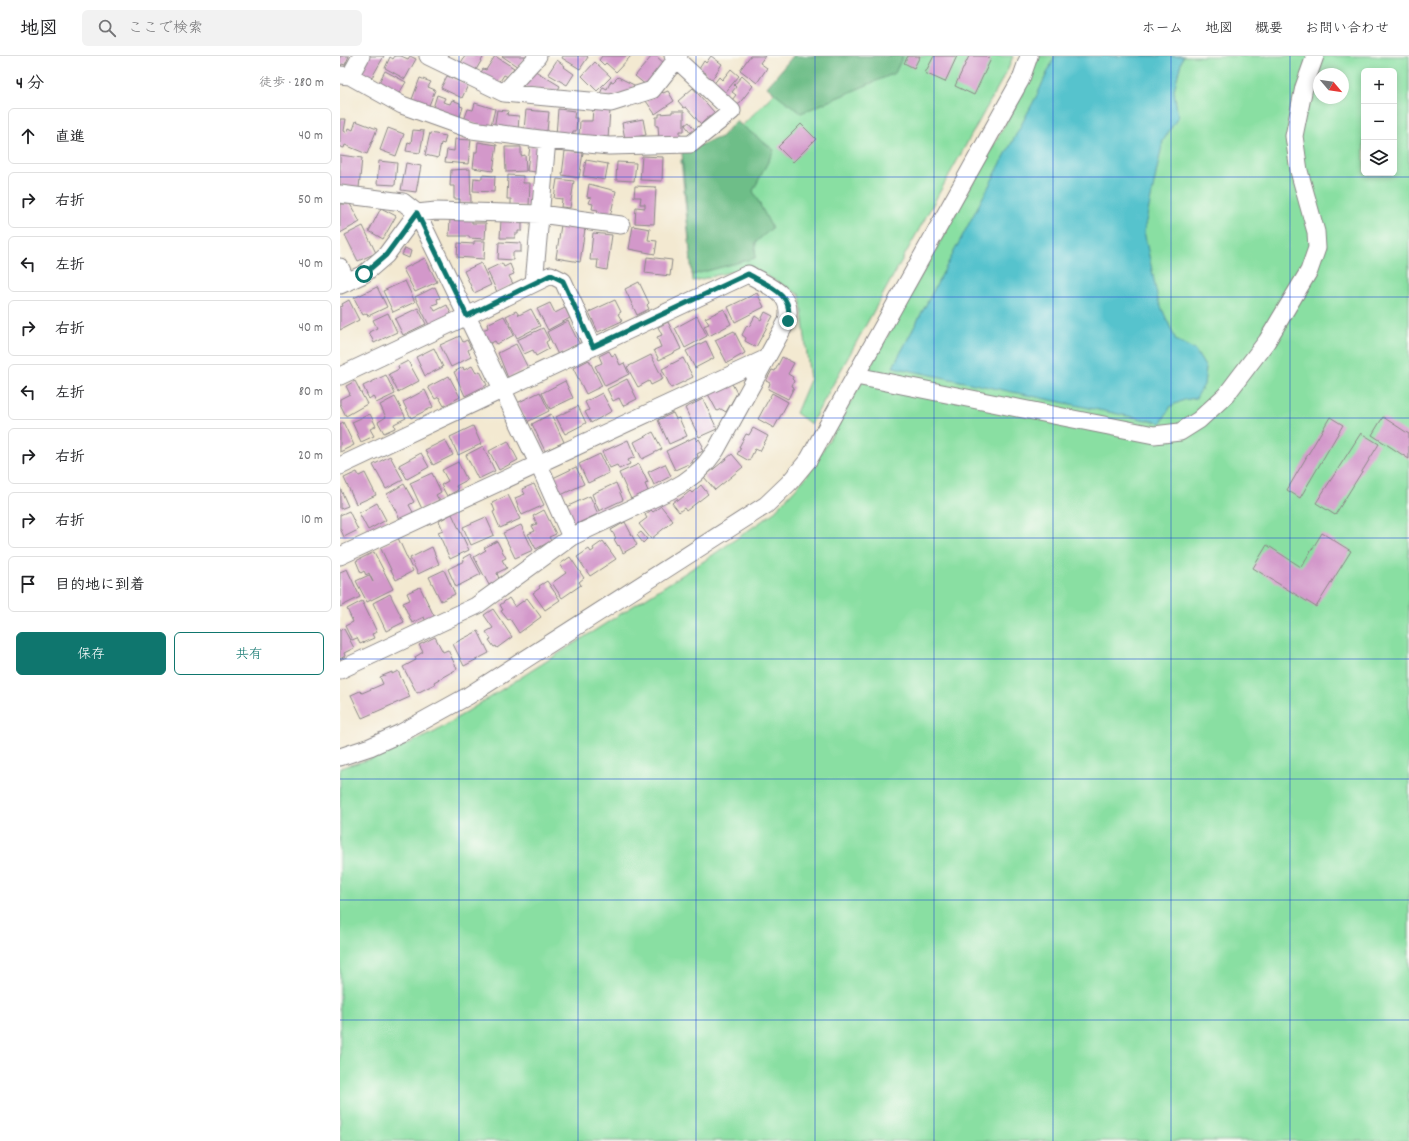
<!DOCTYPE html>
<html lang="ja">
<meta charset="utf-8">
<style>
body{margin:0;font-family:Dekko,"Klee One",sans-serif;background:#f2f2f2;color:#202124}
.controls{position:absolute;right:12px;top:12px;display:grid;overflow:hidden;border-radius:6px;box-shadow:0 2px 6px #0003}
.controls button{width:36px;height:36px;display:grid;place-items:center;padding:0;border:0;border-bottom:1px solid #e0e0e0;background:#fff;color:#202124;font:20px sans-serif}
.compass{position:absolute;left:973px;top:12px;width:36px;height:36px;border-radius:50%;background:#fff;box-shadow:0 2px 6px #0003;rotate:119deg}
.stop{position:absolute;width:12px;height:12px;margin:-9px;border:3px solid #0f766e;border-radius:50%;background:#fff}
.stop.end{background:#0f766e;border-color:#fff;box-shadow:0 1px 4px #0008}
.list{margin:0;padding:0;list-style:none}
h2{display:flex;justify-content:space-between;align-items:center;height:52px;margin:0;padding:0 16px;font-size:17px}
h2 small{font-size:13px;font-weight:400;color:#757577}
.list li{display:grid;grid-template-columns:26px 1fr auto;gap:12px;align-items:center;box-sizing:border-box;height:56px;margin:0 8px 8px;padding:0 8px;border:1px solid #e0e0e0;border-radius:6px}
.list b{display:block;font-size:15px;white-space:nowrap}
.list em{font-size:13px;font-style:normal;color:#757577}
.actions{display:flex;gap:8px;padding:12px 16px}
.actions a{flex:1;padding:9px 0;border:1px solid #0f766e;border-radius:6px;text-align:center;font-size:14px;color:#0f766e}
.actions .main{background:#0f766e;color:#fff}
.icon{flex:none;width:22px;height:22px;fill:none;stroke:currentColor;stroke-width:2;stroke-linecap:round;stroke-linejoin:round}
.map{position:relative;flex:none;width:1069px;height:1085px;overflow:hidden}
header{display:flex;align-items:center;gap:24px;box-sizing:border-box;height:56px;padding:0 20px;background:#fff;border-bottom:1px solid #e0e0e0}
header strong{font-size:19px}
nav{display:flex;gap:22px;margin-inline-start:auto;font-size:14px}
.search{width:280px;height:36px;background:#f2f2f2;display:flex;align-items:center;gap:10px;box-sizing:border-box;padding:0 14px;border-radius:6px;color:#757577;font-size:15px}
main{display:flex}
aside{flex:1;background:#fff}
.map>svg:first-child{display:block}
.green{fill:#89dfa2;stroke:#56806e;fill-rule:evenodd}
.forest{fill:#6ebe88;stroke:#487062}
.water{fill:#56c3cd;stroke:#3c7284}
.building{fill:#d398ca}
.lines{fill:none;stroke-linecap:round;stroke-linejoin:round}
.minor-casing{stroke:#8a8686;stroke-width:19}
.minor{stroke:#fff;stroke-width:17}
.route{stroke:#0f766e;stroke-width:5}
.grid{fill:none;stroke:#1d4ed8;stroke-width:1;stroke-opacity:0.55}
</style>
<header>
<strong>地図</strong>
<div class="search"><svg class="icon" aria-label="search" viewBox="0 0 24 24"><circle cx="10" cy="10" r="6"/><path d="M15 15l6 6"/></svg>ここで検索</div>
<nav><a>ホーム</a><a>地図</a><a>概要</a><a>お問い合わせ</a></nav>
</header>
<main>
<aside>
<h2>4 分<small>徒歩 · 280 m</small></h2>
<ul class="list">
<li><svg class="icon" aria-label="ahead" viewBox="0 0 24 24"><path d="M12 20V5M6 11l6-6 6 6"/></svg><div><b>直進</b></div><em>40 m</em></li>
<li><svg class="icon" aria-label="right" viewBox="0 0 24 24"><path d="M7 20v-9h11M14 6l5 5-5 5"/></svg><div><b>右折</b></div><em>50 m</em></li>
<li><svg class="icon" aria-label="left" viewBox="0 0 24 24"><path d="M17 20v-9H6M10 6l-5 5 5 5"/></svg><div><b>左折</b></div><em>40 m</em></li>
<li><svg class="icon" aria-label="right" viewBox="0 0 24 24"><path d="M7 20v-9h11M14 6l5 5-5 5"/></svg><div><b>右折</b></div><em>40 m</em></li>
<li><svg class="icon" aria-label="left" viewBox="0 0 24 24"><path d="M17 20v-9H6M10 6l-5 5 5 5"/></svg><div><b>左折</b></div><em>80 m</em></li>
<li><svg class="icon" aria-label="right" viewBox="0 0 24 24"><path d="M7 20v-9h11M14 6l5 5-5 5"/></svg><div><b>右折</b></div><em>20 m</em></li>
<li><svg class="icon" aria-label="right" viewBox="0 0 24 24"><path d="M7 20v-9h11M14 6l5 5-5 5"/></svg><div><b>右折</b></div><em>10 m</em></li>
<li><svg class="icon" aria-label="arrive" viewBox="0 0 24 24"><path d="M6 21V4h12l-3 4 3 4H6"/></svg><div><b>目的地に到着</b></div></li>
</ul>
<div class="actions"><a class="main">保存</a><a>共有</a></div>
</aside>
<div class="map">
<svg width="1069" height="1085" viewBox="0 0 1069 1085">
<rect width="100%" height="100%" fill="#fdfcf7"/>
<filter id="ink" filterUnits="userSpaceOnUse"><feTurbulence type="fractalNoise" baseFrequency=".025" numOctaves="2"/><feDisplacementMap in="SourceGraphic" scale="8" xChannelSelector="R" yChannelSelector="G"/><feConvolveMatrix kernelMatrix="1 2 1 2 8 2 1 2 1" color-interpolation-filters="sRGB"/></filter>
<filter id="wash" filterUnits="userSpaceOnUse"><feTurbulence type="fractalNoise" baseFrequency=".012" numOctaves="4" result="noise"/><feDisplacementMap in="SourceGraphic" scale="16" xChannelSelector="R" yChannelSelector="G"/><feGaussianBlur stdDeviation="0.9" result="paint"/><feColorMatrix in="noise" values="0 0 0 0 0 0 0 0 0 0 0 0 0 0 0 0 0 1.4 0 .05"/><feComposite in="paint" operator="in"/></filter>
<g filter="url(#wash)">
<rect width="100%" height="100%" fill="#f3e9d1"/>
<path class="green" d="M471 0H673L668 13 471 368 456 357 470 324 460 239 411 211 353 225 341 104 386 86Z
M699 0H1069V1085H0V712L37 701 95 676 364 505 432 458 467 420 498 369 682 38ZM1024 15H1054V117H1024ZM979 18H1003V42H979Z"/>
<path class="forest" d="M453 0H563L555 17 461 57 427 31Z
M396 65 434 94 413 135 432 172 416 186 415 202 352 219 342 96 381 81Z"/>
<path class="water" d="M715 0H843L834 34 838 61 823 85 804 175 818 244 836 284 855 294 866 312 864 329 856 342 844 344 831 350 821 367 553 311 697 39Z"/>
<g id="blocks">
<path class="building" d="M0 0H9L5 9 2 8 0 14Z
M27 0H44L31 23 23 18V17L22 16Z
M55 0H61L68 3 70 0 76 3 65 23 45 12 50 1 53 3Z
M125 0H144L133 19 119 10Z
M155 0 174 12 168 21 164 19 157 30 139 20 143 13 146 14Z
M162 0H186L178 11Z
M223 0H247L248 1 240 13 222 2Z
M262 0H291L276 16 266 7 264 9 259 4Z
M312 0H316L325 8 307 30 295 20Z
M371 0 382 8 371 25 364 20 366 17 359 13 364 5 366 7Z
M410 0H425L420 7 427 12 417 27 400 14Z
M568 0H580L574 12 564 7Z
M594 0H617L605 26 585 17Z
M629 0H645L651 3 634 39 615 30Z
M217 4 225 10 224 11 234 18 227 29 208 18Z
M255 6 271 21 257 35 242 20Z
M192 13 220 30 216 38 207 32 205 35H200L193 31 191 35 182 29Z
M391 13 399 20 384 38 373 29 379 21 382 24Z
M45 15 66 26 58 39 38 28Z
M107 20 128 29 122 42 101 32Z
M402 20 413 30 398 49 392 44 396 39 392 36 396 31 394 29Z
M278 21 294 29 291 35 271 42 260 38 263 31 267 33 271 25 273 26Z
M80 22 91 26 88 31 95 34 88 52 71 46Z
M353 32 374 56 361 68 346 51 344 52 338 45Z
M321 35 323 37 328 35 334 45 315 58 306 45Z
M97 39 105 42 103 46 110 48 112 44 120 47V50L123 51 119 64 92 55Z
M135 47 155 53 150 73 124 64 128 53 133 54Z
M218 53 235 55 234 62H237L236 75H233L232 81 216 79Z
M253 53 270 54 268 83 239 81 240 65H252Z
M157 54 168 55 167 59 179 60 178 75 154 73Z
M186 54 209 56 207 75 184 73Z
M332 55H344V75H340V82L319 83 318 70H316V61H319V58L332 57Z
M0 63H6L4 75 7 77 9 72 13 74 16 65 37 73 27 98 5 89 4 92 0 91Z
M303 63 306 79 285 83 282 67Z
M349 66 355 74 351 77 345 69Z
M461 68 476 83 453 106 438 91Z
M48 72 64 78 56 100 40 94Z
M73 74 84 75 80 97 66 95 68 86 71 87Z
M90 77 106 80 104 88 101 87 98 102 85 99Z
M115 83 131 84 128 108 105 106 107 94 114 95Z
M138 86 157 89 153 115 133 112 135 96H137Z
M190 90 200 91 197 116 187 115Z
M165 91H181V100L185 99 186 115 166 116Z
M225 95 243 97 239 122 222 119Z
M0 99 22 102 19 132 0 130Z
M302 100 323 101 322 125 300 124Z
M246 104 268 108 265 124 243 120Z
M39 105 57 107 55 129 37 128Z
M277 106 296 107 294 125 276 124Z
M66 107 81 110 76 136 61 134Z
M130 113 131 147H120V143H114V130H110L111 114Z
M142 119 155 120 154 136 133 135 134 122 142 123Z
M168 119 183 120V127H190L189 150 171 149V143H167Z
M217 123 234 125 230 152 221 151 222 143 214 142Z
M249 128 276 135 270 161 256 159 258 154 252 153 253 148 249 147 251 142 247 141Z
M295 130 316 131 314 168 295 167 296 151 305 152V148H300L301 141H294Z
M0 148H10L20 166 0 177Z
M41 152 56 160 43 183 29 175Z
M110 163H132V167H146L145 183 129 182V180H109Z
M161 164 182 165V175H178V178H175V182H160Z
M221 169 245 173 240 206 216 202Z
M23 170 36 197 18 205 5 179Z
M293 170 310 173 308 184 317 185 315 198 289 193Z
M253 177 272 179 267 214 257 212 258 204H250Z
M134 185H145L144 203 117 201 118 187 134 188Z
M159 186 181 187V196H173V204L158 203Z
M65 192 71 195 69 202 62 199Z
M307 201 332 204 330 220 305 217Z
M85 202 97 226 75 236 63 213Z
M141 207 151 229 134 237 124 215Z
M162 207 164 211 170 208 174 218 169 220 173 228 157 236 147 214Z
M65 225 75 246 53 256 43 235Z
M299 226 309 247 307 249 309 253 297 259 285 233Z
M37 231 47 251 28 260 27 257 23 259 14 242Z
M95 231 100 242 97 243 98 247 92 249 95 255 107 249 112 260 90 271 75 241Z
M417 237 424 251 395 266 388 251Z
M9 244 19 264 0 274V251L3 250 2 248Z
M275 244 281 256 278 258 282 265 258 276 249 256Z
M210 247 215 257 225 252 230 262 208 274 197 253Z
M78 252 86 268 63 279 55 263Z
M191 253 200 270 177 282 166 260 176 255 179 259Z
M384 253 391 268 369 280 364 270 369 268 365 262Z
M425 256 433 260 416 291 405 285 406 282 402 279 407 269 409 271 415 260 421 264Z
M48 257 57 276 34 287 29 276 37 272 33 264Z
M164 260 174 279 157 288 155 285 149 288 142 274 148 272 147 268Z
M357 260 367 280 345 292 335 272Z
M228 265 240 289 218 299 207 276Z
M328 266 341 293 319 304 314 294 321 291 317 281 322 279 318 271Z
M203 272 209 284 206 286 209 293 196 300 193 294 184 298 177 284Z
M394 275 405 297 387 307 375 284Z
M120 280 123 286 127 284 131 292 128 294 131 301 111 311 100 289Z
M366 285 374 302 355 312 346 295Z
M176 288 188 312 168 322 158 297Z
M94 292 103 311 85 320 76 301Z
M269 295 272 300 275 298 280 309 284 307 289 318 265 330 255 310 262 307 259 300Z
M311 299 323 323 311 329 309 325 298 331 287 311Z
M442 301 454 307 448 318 453 321 452 323 454 325 452 330 454 331 448 343 428 333 430 327 426 325 432 314 435 315Z
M343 302 353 321 331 332 322 313Z
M249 304 262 330 246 338 233 312Z
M68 305 79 325 58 336 49 318 59 313 58 310Z
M132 310 136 317 140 315 147 329 125 340 114 316 123 311 124 314Z
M46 319 55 338 36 347 33 340 29 343 23 330Z
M109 320 120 341 104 350 99 341 95 343 88 331Z
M287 323 297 343 283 350 279 342 273 345 267 333Z
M15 325 27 348 6 360 0 348V343L10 338 6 330Z
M225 325 233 342 210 353 202 337Z
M391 326 397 337 386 356 381 353 377 355 368 338Z
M85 334 93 351 71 362 63 346Z
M200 336 209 355 187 366 177 347Z
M262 337 272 355 251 367 245 356 249 354 245 346Z
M432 337 448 346 434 372 418 363Z
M55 341 66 362 54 368 55 372 44 377 38 366 46 361 40 349Z
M363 343 377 373 359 381 345 352Z
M238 350 246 367 225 378 216 361Z
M333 357 336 363 339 362 347 380 329 388 318 364Z
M30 358 36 370 30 373 34 380 21 386 12 366Z
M211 358 224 386 205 395 192 368Z
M990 361 1003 369 960 442 947 434Z
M1043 361 1069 378V403L1032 379Z
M3 366 14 389 0 396V368Z
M133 370 141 388 118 399 110 381Z
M413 372 428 380 420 395 415 393 409 405 397 398 401 392 399 391 406 378 409 379Z
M313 376 322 393 302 403 294 386Z
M1021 377 1039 388 995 459 976 447Z
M355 381 357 385 359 383 363 390 361 391 363 395 357 398 358 401 352 404 353 406 335 414 326 395Z
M105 384 113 399 93 409 85 394Z
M288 384 295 401 288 404 290 408 279 413 277 409 270 412 262 396Z
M168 385 178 404 159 414 149 395Z
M143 390 155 415 138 423 126 399Z
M81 397 89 411 67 423 59 409Z
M260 398 269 417 248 427 239 408Z
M392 398 403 411 375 434 364 421Z
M50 400 63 424 46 433 33 409Z
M118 406 127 424 116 430 118 434 107 440 101 429 108 425 102 414Z
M299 408 308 427 305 428 308 435 291 443 279 417Z
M325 408 331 420 314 429 308 416Z
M236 411 244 428 221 439 213 422Z
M17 416 19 420 25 417 36 439 16 448 4 422Z
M92 417 101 436 96 439 99 444 82 453 70 427Z
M276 427 283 444 259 455 252 438Z
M64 428 74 446 69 449 74 458 61 465 47 438Z
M194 428 204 449 182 459 175 442 185 438 182 433Z
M361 429 368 438 346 455 344 452 339 456 332 447 337 443 338 445 350 435 352 437Z
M0 432 8 450 0 453Z
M168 439 180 463 160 472 153 456 155 455 152 447Z
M250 440 258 458 234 469 226 451Z
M37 447 46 464 28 474 19 457Z
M321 450 333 465 311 483 299 468 307 462 305 459 311 454 313 456Z
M204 454 216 478 209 481 211 485 196 493 188 478 195 475 192 470 197 468 193 460Z
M9 455 18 474 4 481 0 472V459Z
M112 458 129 494 110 503 98 476 103 474 99 465Z
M146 461 154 479 131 489 123 471Z
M285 466 297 489 283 497 279 489 278 490 274 483 276 482 271 474Z
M181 469 193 494 175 502 163 477Z
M301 476 307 483 303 487 297 479Z
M982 477 1011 495 976 551 913 512 927 489 961 511Z
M58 482 73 515 56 524 40 491Z
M157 485 166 502 162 504 167 512 157 517 159 523 149 529 134 501 146 494 144 492Z
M263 485 276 503 250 520 237 501 249 493 251 496 254 494 253 492Z
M92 491 99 508 78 518 70 502Z
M34 496 53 533 27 546 16 525 29 519 33 526 29 517 26 519 24 515 21 517 16 505Z
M130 498 141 518 116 531 108 513 124 505 123 502Z
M230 501 244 522 239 526 241 529 222 542 212 527 226 517 220 508Z
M7 513 20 541 0 551V516Z
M104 514 115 538 101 545 89 521Z
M207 525 220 544 205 554 193 537 200 532 199 530Z
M80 531 95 562 86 566 84 561 72 567 63 547 70 544 67 537Z
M50 538 64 566 46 575 33 547Z
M169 542 175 551 187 542 201 561 179 577 170 563 168 564 161 555 163 554 160 549Z
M22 545 37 576 32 578 34 582 20 588 17 582 12 584 5 570 13 566 7 553Z
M153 553 172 581 157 592 156 590 154 591 149 584 151 583 146 576 153 572 144 559Z
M4 573 14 592 4 597 5 600 0 603V574Z
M138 575 149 597 124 610 113 588Z
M95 581 103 596 108 594 117 613 94 626 95 628 77 637 63 611 76 604 75 601 83 596 79 589Z
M58 615 70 641 22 662 11 639 20 635 22 637 43 628 40 621 52 616V618Z"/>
</g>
</g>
<g filter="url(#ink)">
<use href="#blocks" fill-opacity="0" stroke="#8a8686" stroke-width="1"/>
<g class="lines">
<defs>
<path id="minor" d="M88 0 164 37 271 47 312 34 339 0
M0 19 10 20 62 49 132 74 207 84 269 90 351 88 392 55 333 0
M10 20 21 0
M164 37 198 0
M0 138 63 146 77 157 198 407 231 481
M0 211 7 226
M194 227 207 84
M0 229 24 218 46 199 77 157 96 155 200 158 281 169
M0 320 127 260 211 219 223 225 253 291
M516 320 814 379 840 376 859 364 886 339 927 285 969 215 977 192 976 176 959 115 954 80 964 31 975 0
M0 410 408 218C428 230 454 237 447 265L376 394 366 407 355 418 343 427 329 435 231 481 136 550 0 614
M0 500 427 302
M0 701 30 691 61 677 128 640 426 449 449 427 469 403 681 23 689 0"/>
</defs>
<use href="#minor" class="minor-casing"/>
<use href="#minor" class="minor"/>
</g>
</g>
<g class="lines" filter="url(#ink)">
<path class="route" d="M24 218 46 199 77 157 127 260 211 219 223 225 253 291 408 218C428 230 454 237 448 265"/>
</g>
<path class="grid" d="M119 0V1085M238 0V1085M356 0V1085M475 0V1085M594 0V1085M713 0V1085M831 0V1085M950 0V1085M0 121H1069M0 241H1069M0 362H1069M0 482H1069M0 603H1069M0 723H1069M0 844H1069M0 964H1069"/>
</svg>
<div class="controls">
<button>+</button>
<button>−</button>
<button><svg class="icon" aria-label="layers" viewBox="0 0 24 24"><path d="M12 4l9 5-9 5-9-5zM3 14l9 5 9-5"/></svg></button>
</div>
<svg class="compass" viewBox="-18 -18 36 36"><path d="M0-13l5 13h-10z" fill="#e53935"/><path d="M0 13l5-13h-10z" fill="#757577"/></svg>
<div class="stop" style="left:24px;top:218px"></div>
<div class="stop end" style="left:448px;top:265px"></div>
</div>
</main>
